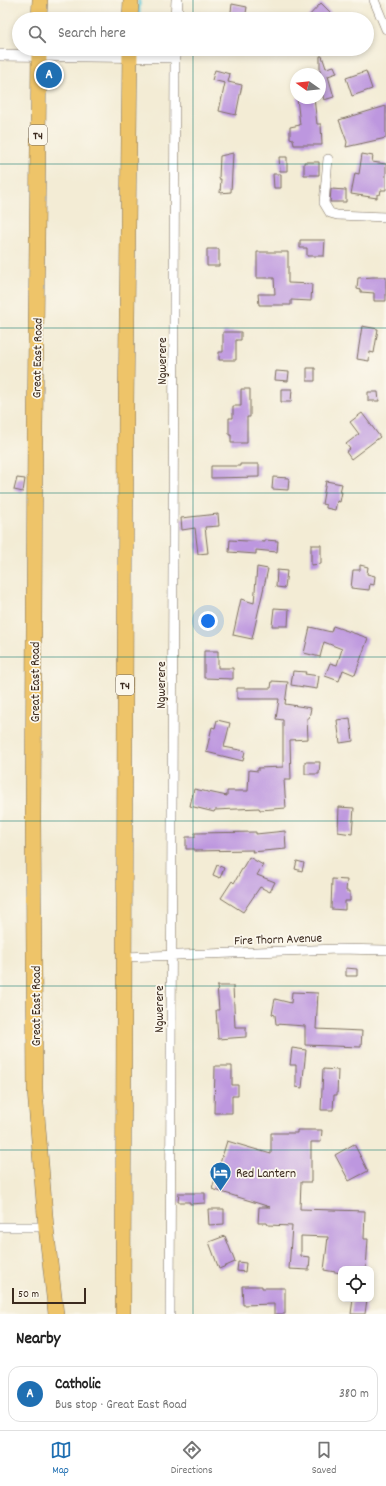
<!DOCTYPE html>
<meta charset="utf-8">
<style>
body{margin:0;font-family:Dekko,sans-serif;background:#f2f2f2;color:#222}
.controls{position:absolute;right:12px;bottom:12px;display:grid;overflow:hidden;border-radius:8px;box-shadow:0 2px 6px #0003}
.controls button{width:36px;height:36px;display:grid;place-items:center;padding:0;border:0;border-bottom:1px solid #e0e0e0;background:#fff;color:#222;font:20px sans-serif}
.compass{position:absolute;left:290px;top:68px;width:36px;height:36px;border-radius:50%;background:#fff;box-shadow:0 2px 6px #0003;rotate:285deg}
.scale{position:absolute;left:12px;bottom:10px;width:74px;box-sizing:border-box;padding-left:4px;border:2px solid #3b2a1e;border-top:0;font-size:11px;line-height:14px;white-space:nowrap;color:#3b2a1e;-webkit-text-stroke:3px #fbf7ec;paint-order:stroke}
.you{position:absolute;left:208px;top:621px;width:14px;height:14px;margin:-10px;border:3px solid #fff;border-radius:50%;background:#1a73e8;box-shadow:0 0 0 6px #1a73e833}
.badge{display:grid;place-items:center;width:26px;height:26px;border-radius:50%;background:#1f6fb2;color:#fff;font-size:13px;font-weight:700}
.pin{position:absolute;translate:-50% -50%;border:2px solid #fff;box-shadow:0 1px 4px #0006}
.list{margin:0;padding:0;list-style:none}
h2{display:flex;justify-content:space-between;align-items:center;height:52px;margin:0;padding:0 16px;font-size:17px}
h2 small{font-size:13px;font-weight:400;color:#767676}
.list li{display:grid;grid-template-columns:26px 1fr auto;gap:12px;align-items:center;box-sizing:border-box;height:56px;margin:0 8px 8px;padding:0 8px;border:1px solid #e0e0e0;border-radius:12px}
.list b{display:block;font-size:15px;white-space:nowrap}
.list p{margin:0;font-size:13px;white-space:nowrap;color:#767676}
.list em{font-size:13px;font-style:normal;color:#767676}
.icon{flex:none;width:22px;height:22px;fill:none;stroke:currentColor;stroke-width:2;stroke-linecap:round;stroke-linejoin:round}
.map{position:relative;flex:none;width:386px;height:1314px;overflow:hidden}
.search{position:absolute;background:#fff;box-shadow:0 2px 6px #0003;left:12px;right:12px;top:12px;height:44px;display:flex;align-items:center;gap:10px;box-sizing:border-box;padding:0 14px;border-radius:22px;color:#767676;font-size:15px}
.sheet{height:116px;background:#fff}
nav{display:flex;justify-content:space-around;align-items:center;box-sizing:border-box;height:56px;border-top:1px solid #e0e0e0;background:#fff;font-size:11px;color:#767676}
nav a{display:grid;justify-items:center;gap:2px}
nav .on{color:#1f6fb2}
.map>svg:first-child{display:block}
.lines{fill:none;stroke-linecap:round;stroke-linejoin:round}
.stream{stroke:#5dc7d8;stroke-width:3}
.building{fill:#bd97df}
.minor-casing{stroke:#7b6e5e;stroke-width:10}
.tertiary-casing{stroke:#7b6e5e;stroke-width:12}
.primary-casing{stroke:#7b6e5e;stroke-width:16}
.minor{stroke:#fff;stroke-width:9}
.tertiary{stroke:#fff;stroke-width:11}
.primary{stroke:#eec469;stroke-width:15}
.grid{fill:none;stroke:#0f766e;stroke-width:1;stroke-opacity:0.55}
.labels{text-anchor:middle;stroke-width:3.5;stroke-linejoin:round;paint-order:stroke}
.shield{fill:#fbf7ec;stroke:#75685c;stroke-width:1}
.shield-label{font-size:12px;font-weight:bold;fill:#3b2a1e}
.street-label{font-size:13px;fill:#3b2a1e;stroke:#fbf7ec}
.poi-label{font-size:13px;fill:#3b2a1e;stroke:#fbf7ec;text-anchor:start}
</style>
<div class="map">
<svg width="386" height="1314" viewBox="0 0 386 1314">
<rect width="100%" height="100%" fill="#fbf7ec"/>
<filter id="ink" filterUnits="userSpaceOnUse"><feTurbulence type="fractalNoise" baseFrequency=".025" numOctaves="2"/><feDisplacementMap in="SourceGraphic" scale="8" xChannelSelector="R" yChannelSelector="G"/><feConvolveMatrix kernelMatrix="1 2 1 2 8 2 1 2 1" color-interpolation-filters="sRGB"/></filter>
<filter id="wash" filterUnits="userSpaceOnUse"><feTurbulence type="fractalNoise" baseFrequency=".012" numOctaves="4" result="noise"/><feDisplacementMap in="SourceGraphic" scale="16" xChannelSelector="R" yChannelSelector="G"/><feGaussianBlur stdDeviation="0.9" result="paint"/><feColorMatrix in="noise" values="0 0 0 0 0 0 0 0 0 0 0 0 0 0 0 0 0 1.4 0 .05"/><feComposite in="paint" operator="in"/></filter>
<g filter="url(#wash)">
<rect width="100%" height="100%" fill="#f3ecd5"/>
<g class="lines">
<path class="stream" d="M139 19V0"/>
</g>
<g id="blocks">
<path class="building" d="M321 3 337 19H306Z
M232 4 247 7 245 19H230Z
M320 56H322L326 68 334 66 337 73 328 76 334 97 324 100 320 85Z
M215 70 230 74 228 82 242 85 236 115 219 111 225 83 212 80Z
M366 71 372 89 352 96 346 78Z
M297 98H314L317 124H321L322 145H294L293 139 290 138V127L300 125Z
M386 106V138L346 147 347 142 339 120Z
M233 153 231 192 220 193 221 179H219L220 156Z
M362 154 373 156 372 162 386 164V190H381L380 195 377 194V198L351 194 355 173 359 174Z
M279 157H287V171H280Z
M304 162H319V175H304Z
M273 174H281V188H274Z
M331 189 346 190V202H330Z
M300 240H325L324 256H307V248H300Z
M207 249H219V266H207Z
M257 252H288V283L312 284 311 301 291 300V305H259L258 294H275L274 278H257Z
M373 277H386V301H374V293L361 292V290L357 289 358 278Z
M362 326 378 329 374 353 370 352 369 361 357 359Z
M223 332H241V340H236V360H219V352H223Z
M307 368H315V381H307Z
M276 371 289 372 288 381 275 380Z
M241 389H250V417H247V443H231V435H229V418H233V406H241Z
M281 389H292L291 402H281Z
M368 392H378L379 401H368Z
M362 413 380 437 351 459 346 452 350 449 346 444 359 434 350 422Z
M240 464H259V477L211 478V466H240Z
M273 477 289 478 288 490 272 489Z
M17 478 25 479 23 492 14 490Z
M326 481 342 484 340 492H342L340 502 337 501 335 510 326 508V505L322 504Z
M218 514 219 526 205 527 208 553 198 554 195 528 182 530 181 518Z
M230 540 265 542V540L278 541 277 552 256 550V554L229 552Z
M311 545H321V564L311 565Z
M360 565 368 567 367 574 375 576 374 585 370 584 369 590 351 588 353 570H360Z
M257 567 268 569 252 639 233 635 241 599 254 603Z
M277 570 287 571 285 588 276 587Z
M274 608 289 609 288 626H272Z
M333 626 368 638 355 675 343 670 339 681 325 676 330 663 337 665 342 649 324 642 320 657 304 653 310 627 331 632Z
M204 651H218V668H233V679L204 678Z
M293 671 306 672 305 674 319 676 317 689 291 685Z
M272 681 288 682 285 704 311 708 309 718H307L308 739 290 740 291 780H284L286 808 260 810 259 808 215 810 214 812 190 806 194 789 227 796V791H248L249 770 258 771V768L283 767V720L276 719 279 699H237V688H271Z
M350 718 353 741 340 743 337 720Z
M217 720 230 723 224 747 245 751 243 761 206 752 212 727 215 728Z
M305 762H320L319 774H305Z
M339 807 354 808 352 834 338 832Z
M285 831 286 849 252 852 253 850 195 851V849H186V837H195V833L256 832V834Z
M249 857 263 865 257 875 275 882 270 892 260 887 243 912 221 898 232 881 234 883Z
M297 861 304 863 302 871 295 869Z
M217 865 224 868 220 878 213 875Z
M332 879 347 880 346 891H350V901H345V910L331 909Z
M346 968 357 969V976H346Z
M217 986H233L235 1027H246V1037L218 1039 216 1010H219Z
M292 992 318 993 316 1029 362 1031 361 1047 305 1045V1026L276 1024 275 1015 272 1014 275 999 291 1003Z
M292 1048 306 1050 302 1088 296 1087V1065H290Z
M215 1066H232V1085H238V1096H232V1113H214Z
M323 1069 338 1070 337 1095H334L333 1110H321Z
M297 1130H322L321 1142H311V1182H301L300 1209 365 1211 364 1239H368L366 1269H341V1273L324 1270 328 1237 301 1236V1256L310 1257 309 1270 289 1269 292 1226 268 1225 267 1223H258L259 1207H270L212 1189 227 1141 271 1154V1133H297Z
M354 1144 368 1171 349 1181 335 1155Z
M179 1193H205V1203L190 1204V1202H178Z
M208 1209H224V1224L209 1225Z
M225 1236 235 1262 219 1269 209 1242Z
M238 1262 246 1263 245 1272 237 1271Z
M242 1286H262V1288H285V1314H274V1304L243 1305Z
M353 1299H367L365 1314H351Z"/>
</g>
</g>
<g filter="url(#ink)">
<use href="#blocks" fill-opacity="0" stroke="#7b6e5e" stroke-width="1"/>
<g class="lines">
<defs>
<path id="minor" d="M374 0 386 29
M328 159 324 203 330 213 337 215 386 217
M124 957 338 949 386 950
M0 1227H46
M170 1314 175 57"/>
<path id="tertiary" d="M176 19 177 0
M0 55 175 57 176 49"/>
<path id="primary" d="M39 19 40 0
M130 19 131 0
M39 49 35 428 33 821 35 1091 46 1227 56 1314
M123 1314 126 407 130 49"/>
</defs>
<use href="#minor" class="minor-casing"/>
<use href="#tertiary" class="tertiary-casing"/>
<use href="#primary" class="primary-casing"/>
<use href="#minor" class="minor"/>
<use href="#tertiary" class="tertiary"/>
<use href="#primary" class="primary"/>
</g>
</g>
<path class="grid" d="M193 0V19M193 49V1314M0 164H386M0 328H386M0 493H386M0 657H386M0 821H386M0 986H386M0 1150H386"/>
<defs>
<symbol id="hotel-pin" viewBox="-11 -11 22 30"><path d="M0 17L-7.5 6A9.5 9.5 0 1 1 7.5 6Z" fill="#1f6fb2" stroke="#fbf7ec"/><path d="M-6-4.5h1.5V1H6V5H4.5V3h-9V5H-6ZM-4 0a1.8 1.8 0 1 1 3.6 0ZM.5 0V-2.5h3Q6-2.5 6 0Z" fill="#fff"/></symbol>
</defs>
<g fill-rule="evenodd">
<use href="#hotel-pin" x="208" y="1160" width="25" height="34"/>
</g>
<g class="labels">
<g class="shield">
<rect x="29" y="125" width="18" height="20" rx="3"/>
<rect x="116" y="675" width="18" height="20" rx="3"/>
</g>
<g class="shield-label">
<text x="38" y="139">T4</text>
<text x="125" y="689">T4</text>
</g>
<g class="street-label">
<text transform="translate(36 358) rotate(-89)" y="5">Great East Road</text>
<text transform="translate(161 361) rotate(-90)" y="5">Ngwerere</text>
<text transform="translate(34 682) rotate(-90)" y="5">Great East Road</text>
<text transform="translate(160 685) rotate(-90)" y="5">Ngwerere</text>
<text transform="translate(278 938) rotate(-2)" y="5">Fire Thorn Avenue</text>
<text transform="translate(35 1006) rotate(-90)" y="5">Great East Road</text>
<text transform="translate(158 1009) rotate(-90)" y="5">Ngwerere</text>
</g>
<g class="poi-label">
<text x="236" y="1177">Red Lantern</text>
</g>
</g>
</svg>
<div class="controls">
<button><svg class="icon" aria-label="locate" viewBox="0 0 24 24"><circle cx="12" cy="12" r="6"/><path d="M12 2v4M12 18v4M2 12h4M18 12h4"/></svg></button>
</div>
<svg class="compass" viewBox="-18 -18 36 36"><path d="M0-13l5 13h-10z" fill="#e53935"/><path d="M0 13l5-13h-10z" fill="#767676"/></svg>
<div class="scale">50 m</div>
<div class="you"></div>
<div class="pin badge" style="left:49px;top:75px">A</div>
<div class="search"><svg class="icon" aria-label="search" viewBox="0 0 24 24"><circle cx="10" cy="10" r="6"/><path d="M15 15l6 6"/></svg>Search here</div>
</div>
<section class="sheet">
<h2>Nearby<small></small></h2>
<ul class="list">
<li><span class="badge">A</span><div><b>Catholic</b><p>Bus stop · Great East Road</p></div><em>380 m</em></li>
</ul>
</section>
<nav>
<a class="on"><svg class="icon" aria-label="map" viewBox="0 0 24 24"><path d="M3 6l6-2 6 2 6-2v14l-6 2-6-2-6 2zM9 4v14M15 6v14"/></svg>Map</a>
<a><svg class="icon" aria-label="directions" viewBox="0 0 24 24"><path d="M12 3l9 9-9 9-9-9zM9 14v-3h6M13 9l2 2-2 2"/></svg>Directions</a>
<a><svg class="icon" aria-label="saved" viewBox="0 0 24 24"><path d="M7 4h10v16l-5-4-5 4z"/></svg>Saved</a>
</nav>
